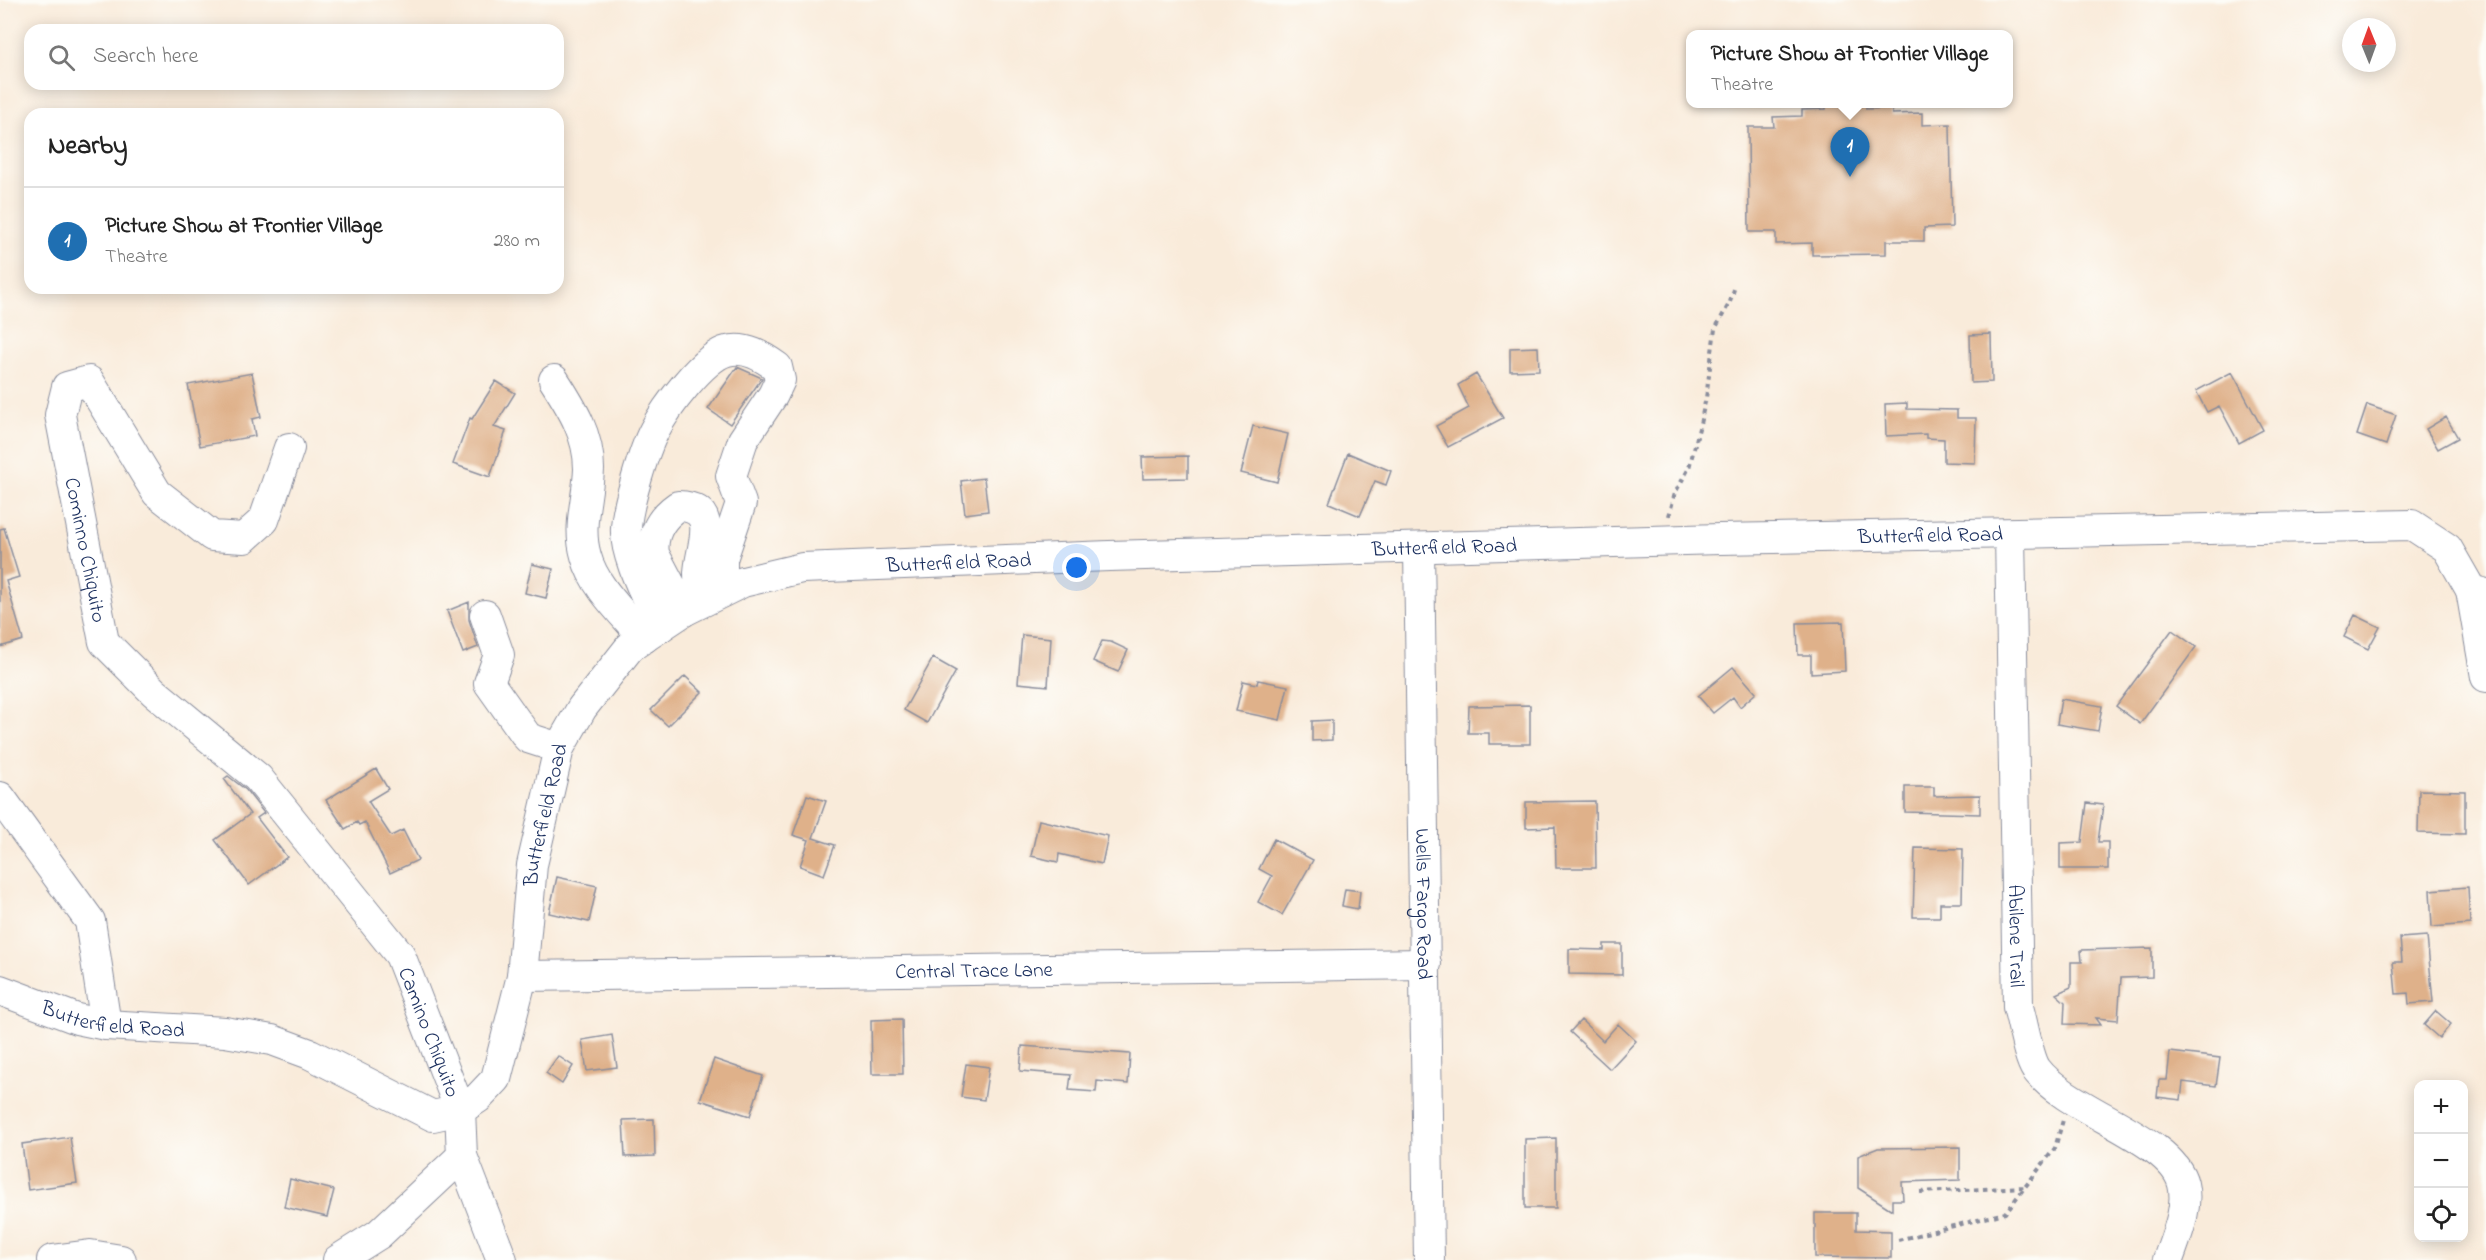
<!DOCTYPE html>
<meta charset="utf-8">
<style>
body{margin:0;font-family:"Indie Flower",sans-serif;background:#f6f6f6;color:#222}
.controls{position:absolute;right:18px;bottom:18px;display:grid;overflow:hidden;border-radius:12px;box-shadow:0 3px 15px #0003}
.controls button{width:54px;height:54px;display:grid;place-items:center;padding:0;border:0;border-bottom:2px solid #e0e0e0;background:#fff;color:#222;font:30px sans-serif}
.compass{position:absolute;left:2342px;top:18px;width:54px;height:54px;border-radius:50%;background:#fff;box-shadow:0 3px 15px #0003;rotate:359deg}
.you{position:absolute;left:1077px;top:568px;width:21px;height:21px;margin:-15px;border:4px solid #fff;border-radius:50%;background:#1a73e8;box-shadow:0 0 0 9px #1a73e833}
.badge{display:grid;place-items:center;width:39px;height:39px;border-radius:50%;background:#1f6fb2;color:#fff;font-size:20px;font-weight:700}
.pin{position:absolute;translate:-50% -50px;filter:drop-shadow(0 2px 3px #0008)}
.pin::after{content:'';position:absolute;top:32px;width:21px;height:18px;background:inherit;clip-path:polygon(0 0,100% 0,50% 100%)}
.popup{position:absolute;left:1686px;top:30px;width:327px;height:78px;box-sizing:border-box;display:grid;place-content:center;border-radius:12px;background:#fff;filter:drop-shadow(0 2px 4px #0005);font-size:20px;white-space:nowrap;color:#767676}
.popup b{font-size:22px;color:#222}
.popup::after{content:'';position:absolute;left:50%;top:100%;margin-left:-12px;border:12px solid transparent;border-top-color:#fff}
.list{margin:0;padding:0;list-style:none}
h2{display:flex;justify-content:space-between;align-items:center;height:78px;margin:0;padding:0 24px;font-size:26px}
h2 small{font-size:20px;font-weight:400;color:#767676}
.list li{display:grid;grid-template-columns:39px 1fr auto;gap:18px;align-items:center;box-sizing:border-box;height:108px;padding:0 24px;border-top:2px solid #e0e0e0}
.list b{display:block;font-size:22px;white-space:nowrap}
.list p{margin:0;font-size:20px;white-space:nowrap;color:#767676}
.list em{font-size:20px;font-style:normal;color:#767676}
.icon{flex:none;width:33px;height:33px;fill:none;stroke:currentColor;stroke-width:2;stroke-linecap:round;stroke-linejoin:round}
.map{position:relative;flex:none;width:2486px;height:1260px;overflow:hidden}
.search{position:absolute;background:#fff;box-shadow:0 3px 15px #0003;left:24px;top:24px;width:540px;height:66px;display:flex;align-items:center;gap:15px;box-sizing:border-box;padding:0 21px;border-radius:18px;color:#767676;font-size:22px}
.panel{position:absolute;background:#fff;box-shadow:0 3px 15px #0003;left:24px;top:108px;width:540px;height:186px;border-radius:18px}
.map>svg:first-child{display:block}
.building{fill:#dfb18a}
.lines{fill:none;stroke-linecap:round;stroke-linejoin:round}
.minor-casing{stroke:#8a8d9c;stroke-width:32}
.path{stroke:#8a8d9c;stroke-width:4;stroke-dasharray:4.5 4.5;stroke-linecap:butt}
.minor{stroke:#fff;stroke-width:30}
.labels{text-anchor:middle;stroke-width:4.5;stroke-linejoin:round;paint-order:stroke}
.street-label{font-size:21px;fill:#1b2f5e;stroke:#fdfcf7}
</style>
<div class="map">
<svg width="2486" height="1260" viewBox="0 0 2486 1260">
<rect width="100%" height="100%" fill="#fdfcf7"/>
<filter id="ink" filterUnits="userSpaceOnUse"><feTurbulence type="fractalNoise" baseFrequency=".0167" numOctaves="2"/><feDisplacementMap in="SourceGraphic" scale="12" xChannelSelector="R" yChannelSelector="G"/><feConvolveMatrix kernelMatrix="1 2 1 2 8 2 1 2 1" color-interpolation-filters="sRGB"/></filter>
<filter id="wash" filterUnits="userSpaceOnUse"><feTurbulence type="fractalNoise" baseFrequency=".008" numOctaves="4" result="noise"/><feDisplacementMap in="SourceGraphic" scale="24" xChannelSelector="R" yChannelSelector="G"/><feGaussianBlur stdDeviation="1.35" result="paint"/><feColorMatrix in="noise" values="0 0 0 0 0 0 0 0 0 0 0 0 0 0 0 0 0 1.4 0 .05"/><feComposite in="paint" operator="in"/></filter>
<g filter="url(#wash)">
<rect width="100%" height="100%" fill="#f9ebda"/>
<g id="blocks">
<path class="building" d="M1826 104H1866V109L1892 108V114L1922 113V125L1950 124 1952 227 1924 228V241H1886V254L1812 255V243L1776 244V232H1749L1748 127H1774L1773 117 1802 116V110L1826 109Z
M1991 334 1992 382 1971 383 1970 335Z
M1538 347 1539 370 1510 371V348Z
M737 367 762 378 730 424 708 409Z
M2232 372 2263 430 2239 443 2219 406 2207 412 2196 391Z
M252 373 261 417 252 419 255 436 200 446 188 385Z
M1476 374 1503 418 1448 447 1436 426 1469 408 1458 385Z
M496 381 515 393 494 427 506 431 490 477 453 464 470 418 472 419Z
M1907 403V409L1957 410V418H1976L1975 463 1944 462V439L1926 438V434L1886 436 1885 404Z
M2367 405 2396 415 2386 445 2357 435Z
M2446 417 2458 438 2438 449 2426 429Z
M1253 426 1288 434 1277 482 1241 473Z
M1348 453 1391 471 1386 485 1375 481 1360 516 1329 503Z
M1188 456V478L1143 479 1142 457Z
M984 478 988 511 965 514 961 481Z
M4 528 19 577 6 581 23 640 0 647V529Z
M532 564 553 569 546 598 525 593Z
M469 602V620L478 647 463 653 447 611Z
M2355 615 2380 627 2368 649 2344 637Z
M1843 622 1845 671 1811 673V655H1798L1797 623Z
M2172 630 2196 647 2140 724 2116 706Z
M1022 635 1051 638 1048 686 1018 683Z
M1102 641 1111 642 1128 650 1118 672 1093 661Z
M933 658 956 671 927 723 904 710Z
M1733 667 1756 693 1740 707 1733 697 1713 713 1698 696Z
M685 676 702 692 668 726 651 710Z
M1258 680 1288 686 1280 720 1236 711 1243 681 1257 684Z
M2061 699 2102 706 2098 731 2057 724Z
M1530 705V744H1489V733H1468L1469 706Z
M1332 720V740L1312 741V721Z
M376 769 388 789 368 801 391 836 403 830 418 860 390 873 365 822 359 825 357 822 345 829 326 800Z
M228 776 246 790 264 813 257 818 287 857 249 885 215 840 250 814 224 779Z
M1905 787H1934V796L1980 795V814L1905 812Z
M2419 790 2465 791V834L2418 833Z
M807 795 826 801 813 838 835 845 824 875 800 866 809 840 793 835Z
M1595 801 1596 868H1556L1555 827 1526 828V802Z
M2087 803 2103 805 2098 842H2108V869H2060V843L2082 842Z
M1039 820 1108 836 1102 864 1059 854 1058 862 1031 856Z
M1274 839 1313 860 1282 915 1258 902 1272 876 1259 869Z
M1915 848 1963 849 1962 903H1940V917H1913Z
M557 877 597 886 589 922 549 913Z
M2468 887 2470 924 2432 927 2430 890Z
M1345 889 1360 891 1358 909 1342 906Z
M2427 936 2433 1002 2409 1004 2408 993 2396 994 2393 962H2402L2400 938Z
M1604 944H1622V975L1569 974V949L1604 950Z
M2152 948V977L2121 978 2118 1020 2096 1018 2101 1025 2064 1024 2065 1002 2056 994 2071 987V962H2082L2081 950Z
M2436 1011 2451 1024 2439 1038 2424 1025Z
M902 1019 903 1074H872L871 1020Z
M1581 1020 1603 1041 1618 1024 1636 1041 1610 1069 1570 1032Z
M612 1035 617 1067 587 1071 582 1040Z
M1022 1046 1130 1054 1128 1084 1097 1081 1096 1092 1069 1090 1071 1075 1020 1071Z
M2170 1052 2220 1058 2216 1086 2183 1082 2181 1100 2157 1097 2159 1080H2167Z
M558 1056 573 1066 562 1084 546 1073Z
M714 1059 763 1076 750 1116 700 1100Z
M966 1064 989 1067 984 1100 961 1097Z
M654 1119 655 1156 625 1157 623 1120Z
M70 1137 77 1183 28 1190 22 1144Z
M1556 1138V1208H1525V1139Z
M1960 1147V1180L1902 1182 1903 1200H1892V1210L1858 1188V1156L1878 1148Z
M290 1179 334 1190 327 1217 284 1207Z
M1815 1213H1856V1230L1891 1231V1258L1815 1257Z"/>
</g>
</g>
<g filter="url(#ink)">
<use href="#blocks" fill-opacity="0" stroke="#8a8d9c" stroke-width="1.5"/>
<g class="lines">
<defs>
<g id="minor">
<path d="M554 380C572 408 589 435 589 469 588 499 577 526 586 556 594 587 624 614 644 638"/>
<path id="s1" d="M289 448 264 520 244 538 212 536 157 493 89 381 67 387 60 415 104 642 154 692 258 778 400 955 460 1110 462 1156 502 1260"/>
<path id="s2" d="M2010 534 2018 1007C2023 1023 2028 1057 2036 1069 2067 1111 2172 1138 2183 1184 2189 1208 2176 1237 2168 1260"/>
<path id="s3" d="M1419 548 1429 1260"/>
<path d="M2471 590 2486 677"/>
<path d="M684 611 654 554C651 534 662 517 678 506 722 507 700 547 699 573 699 582 701 592 701 601"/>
<path d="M485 615 499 655 489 683 528 738 559 748"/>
<path d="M660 627C649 601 624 556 626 528 627 506 644 450 654 431 665 409 704 356 727 351 746 346 763 357 777 367L780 380 773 395 743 440 731 476 741 503 722 559V592"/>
<path d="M0 797 90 921 106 1025"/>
<path id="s4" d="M522 976 1426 964"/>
<path id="s5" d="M0 990 77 1019 106 1025 225 1032 272 1040 310 1054 433 1116 460 1110 478 1098 496 1079 522 976 532 865 559 748 582 708 630 647 684 611 743 582 802 568 1109 556 1720 539 2412 525 2447 548 2471 590 2486 594"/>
<path d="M52 1260 90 1255 121 1260"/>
<path d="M338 1260 379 1234 462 1156"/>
</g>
</defs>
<use href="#minor" class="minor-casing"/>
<path class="path" d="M1669 516 1675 493 1689 468 1696 441 1706 398 1715 329 1730 302 1735 286
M1920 1192 2026 1187
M1898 1240 2005 1213 2055 1148 2063 1120"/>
<use href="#minor" class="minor"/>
</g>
</g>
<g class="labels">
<g class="street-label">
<text dy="7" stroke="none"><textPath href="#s5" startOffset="2314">Butterfield Road</textPath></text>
<text dy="7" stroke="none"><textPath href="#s5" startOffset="1828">Butterfield Road</textPath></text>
<text dy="7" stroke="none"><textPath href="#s1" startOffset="525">Cominno Chiquito</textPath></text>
<text dy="7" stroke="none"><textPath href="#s5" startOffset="1342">Butterfield Road</textPath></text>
<text dy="7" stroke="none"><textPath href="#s5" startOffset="802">Butterfield Road</textPath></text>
<text dy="7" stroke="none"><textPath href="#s3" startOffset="356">Wells Fargo Road</textPath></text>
<text dy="7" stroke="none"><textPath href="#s2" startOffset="402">Abilene Trail</textPath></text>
<text dy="7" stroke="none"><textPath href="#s4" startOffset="452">Central Trace Lane</textPath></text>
<text dy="7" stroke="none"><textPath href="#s5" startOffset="118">Butterfield Road</textPath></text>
<text dy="7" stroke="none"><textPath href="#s1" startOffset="1134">Camino Chiquito</textPath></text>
</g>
</g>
</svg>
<div class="controls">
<button>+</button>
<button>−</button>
<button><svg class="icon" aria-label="locate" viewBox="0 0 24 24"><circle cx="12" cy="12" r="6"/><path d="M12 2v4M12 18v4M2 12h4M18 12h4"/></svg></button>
</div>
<svg class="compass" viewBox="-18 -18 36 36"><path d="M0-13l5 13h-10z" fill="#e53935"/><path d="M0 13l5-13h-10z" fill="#767676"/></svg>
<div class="you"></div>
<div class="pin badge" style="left:1850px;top:177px">1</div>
<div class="popup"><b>Picture Show at Frontier Village</b>Theatre</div>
<div class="search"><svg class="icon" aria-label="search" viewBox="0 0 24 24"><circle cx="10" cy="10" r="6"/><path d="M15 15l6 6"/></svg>Search here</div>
<section class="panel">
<h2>Nearby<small></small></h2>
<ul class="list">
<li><span class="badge">1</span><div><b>Picture Show at Frontier Village</b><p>Theatre</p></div><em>280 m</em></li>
</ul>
</section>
</div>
